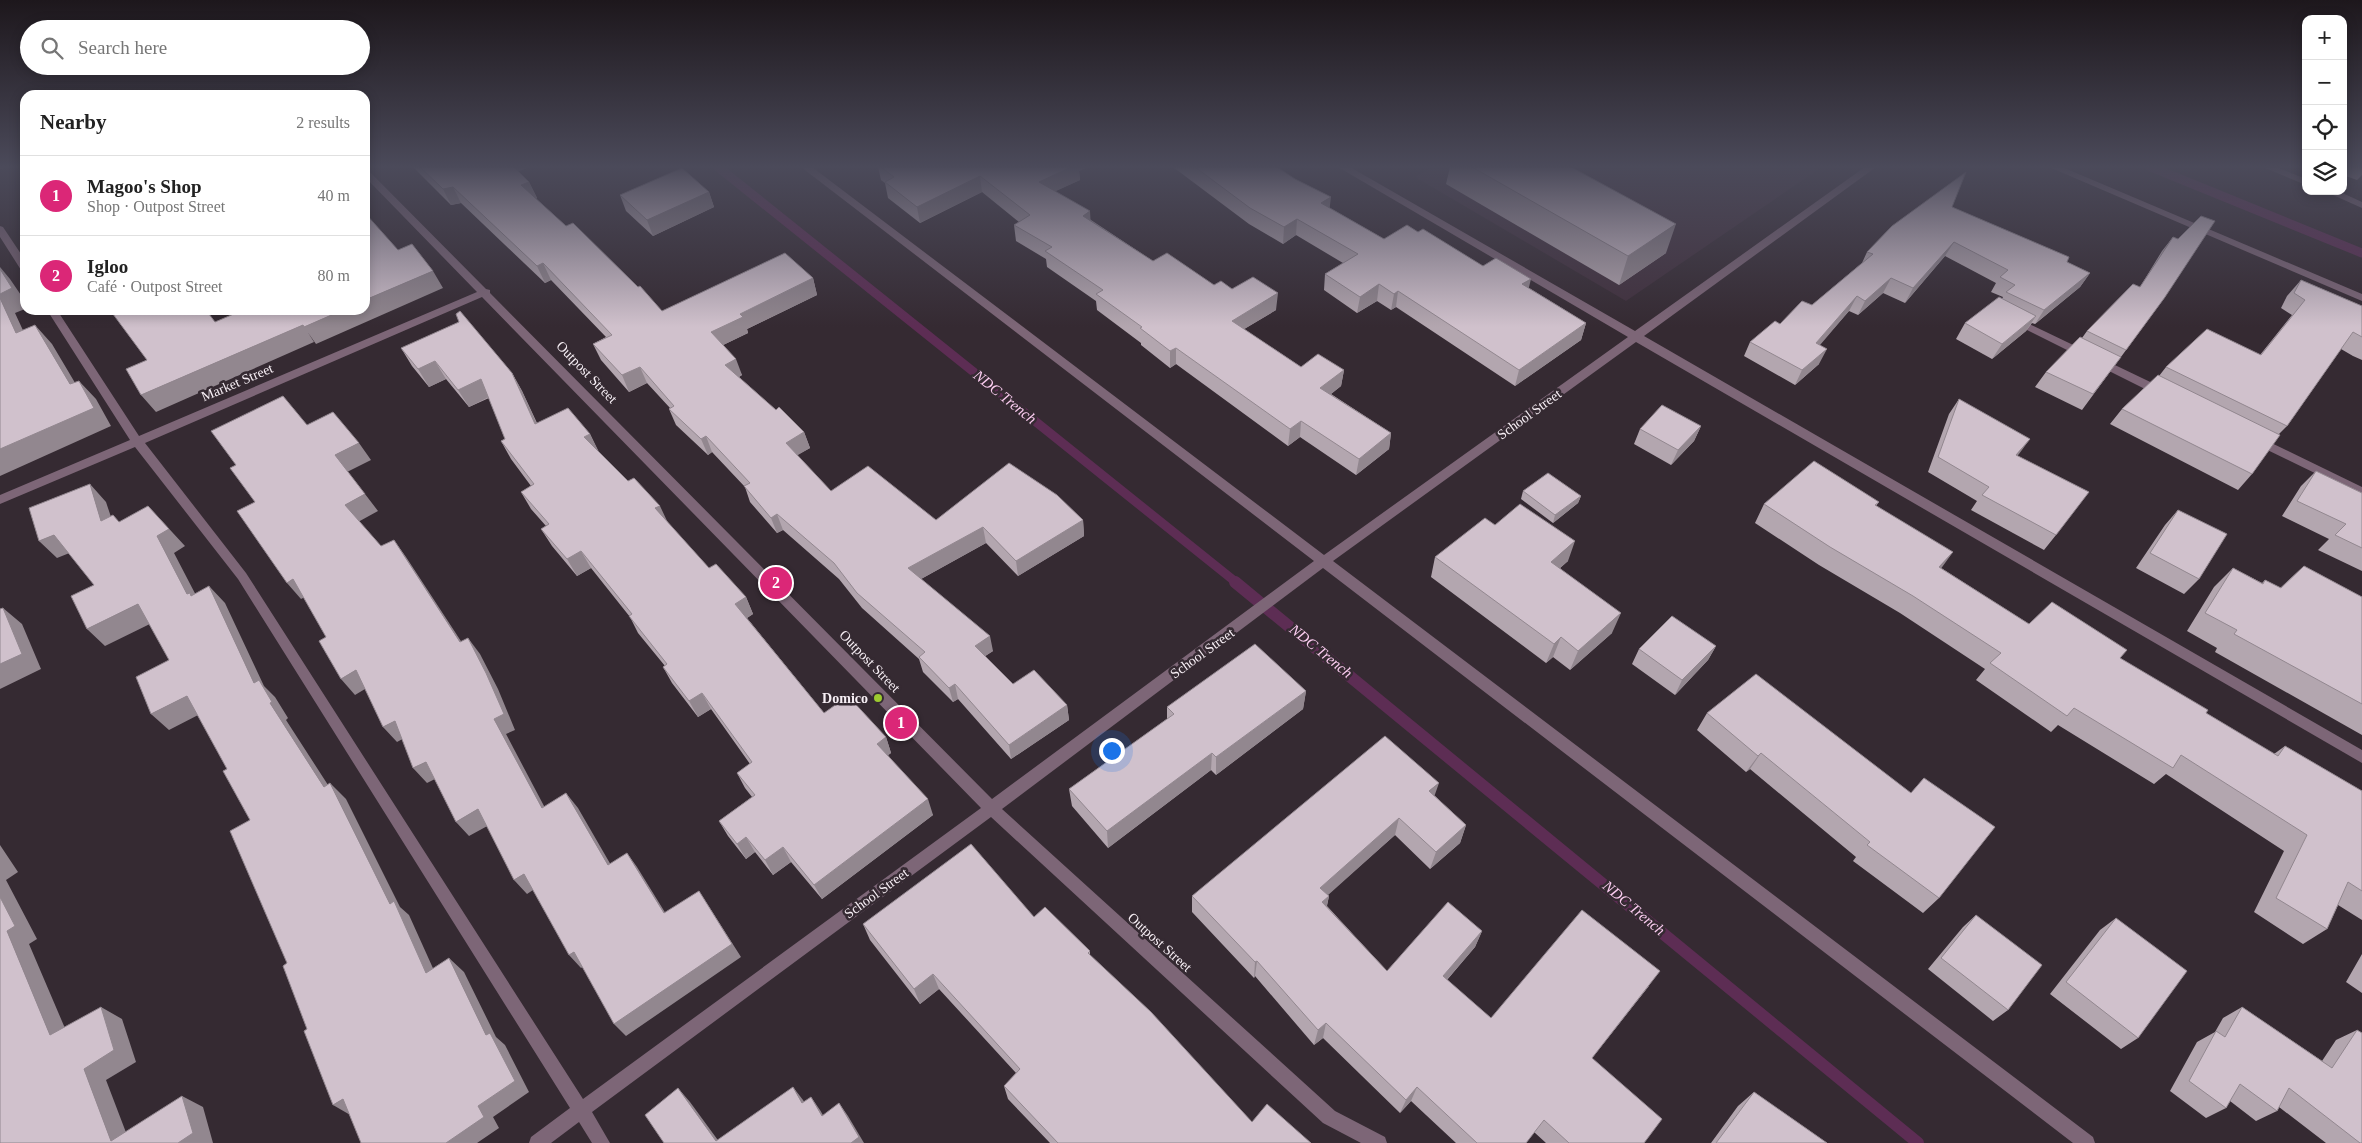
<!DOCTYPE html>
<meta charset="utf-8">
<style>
body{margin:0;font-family:"Times New Roman",serif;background:#f6f6f6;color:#222}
.controls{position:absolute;right:15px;top:15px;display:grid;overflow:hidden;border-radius:10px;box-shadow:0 2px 12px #0003}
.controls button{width:45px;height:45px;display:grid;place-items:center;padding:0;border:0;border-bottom:1px solid #e0e0e0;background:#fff;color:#222;font:25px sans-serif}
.you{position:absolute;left:1111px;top:750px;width:18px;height:18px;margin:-12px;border:4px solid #fff;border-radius:50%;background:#1a73e8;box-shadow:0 0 0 8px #1a73e833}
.badge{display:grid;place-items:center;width:32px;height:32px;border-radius:50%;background:#db2777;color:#fff;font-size:16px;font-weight:700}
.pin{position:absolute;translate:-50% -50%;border:2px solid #fff;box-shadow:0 1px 5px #0006}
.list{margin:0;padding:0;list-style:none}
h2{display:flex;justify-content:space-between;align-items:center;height:65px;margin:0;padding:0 20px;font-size:21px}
h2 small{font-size:16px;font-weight:400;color:#767676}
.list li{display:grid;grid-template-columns:32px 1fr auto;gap:15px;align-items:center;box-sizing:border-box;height:80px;padding:0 20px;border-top:1px solid #e0e0e0}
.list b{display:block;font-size:19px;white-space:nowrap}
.list p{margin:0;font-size:16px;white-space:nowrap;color:#767676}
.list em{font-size:16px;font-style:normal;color:#767676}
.icon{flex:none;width:28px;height:28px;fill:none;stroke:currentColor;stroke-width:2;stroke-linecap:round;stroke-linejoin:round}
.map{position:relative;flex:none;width:2362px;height:1143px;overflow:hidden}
.search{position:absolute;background:#fff;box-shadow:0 2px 12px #0003;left:20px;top:20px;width:350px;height:55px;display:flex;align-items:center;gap:12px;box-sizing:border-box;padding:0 18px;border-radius:28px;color:#767676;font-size:19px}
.panel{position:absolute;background:#fff;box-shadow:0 2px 12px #0003;left:20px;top:90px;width:350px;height:225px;border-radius:15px}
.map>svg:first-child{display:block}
.built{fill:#41303d}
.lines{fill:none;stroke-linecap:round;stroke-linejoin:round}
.stream-far1{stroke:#5d2d54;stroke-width:9}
.stream{stroke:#5d2d54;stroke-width:12}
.minor{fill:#7d6677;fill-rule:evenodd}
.wall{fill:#b3a6af}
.shaded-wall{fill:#92878f}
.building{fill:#d0c1cc;stroke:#92878f}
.poi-dot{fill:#9dca30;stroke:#352a32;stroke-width:2}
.labels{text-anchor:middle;stroke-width:5;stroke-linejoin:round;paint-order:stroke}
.street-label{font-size:14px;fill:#f7eff5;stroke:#352a32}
.poi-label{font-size:14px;font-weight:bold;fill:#f7eff5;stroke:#352a32;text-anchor:end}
.water-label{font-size:15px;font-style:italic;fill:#fccdf1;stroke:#352a32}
</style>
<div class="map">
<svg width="2362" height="1143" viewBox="0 0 2362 1143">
<rect width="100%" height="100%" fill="#352a32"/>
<path class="built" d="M1432 167H1822L1626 301 1415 177Z"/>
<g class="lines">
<path class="stream-far1" d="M718 167 1237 583
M2151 167 2362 253"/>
<path class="stream" d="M1235 582 1918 1143"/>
<path class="minor" d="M801 167H812L1324 555 1628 337 1338 167H1350L1635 331 1865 167H1876L1644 336 2362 750V763L1636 342 1333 561 2093 1137 2095 1143H2073L1323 568 1002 809 1335 1111 1385 1137 1387 1143H1361L1323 1123 991 817 592 1112 610 1143H592L579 1122 551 1143H529L531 1137 570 1108 238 579 135 447 0 504V495L130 440 47 310H57L139 436 477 292 365 177V169L368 170 486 289 490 290V293L992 799 1314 561ZM482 297 981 808 583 1099 246 573 145 443Z
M2049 167H2062L2362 294V301Z
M2263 167H2276L2306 179V185Z
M2324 191H2338L2362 202V208Z
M0 226 3 227 25 260V271L21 270 0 237Z
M2015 317 2167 390 2169 393 2167 396H2159L2011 322V318Z
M2257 436 2362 487V496L2253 443 2251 440Z"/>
</g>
<path class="wall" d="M413 167H529L518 171 529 182 537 198 536 199 566 226 662 311 813 278 817 295 747 329 748 333 723 345 742 375 739 377 776 410 804 432 810 448 797 455 831 491 936 520H1083L1084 536 1018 576 986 543 921 579 993 651 985 656 1013 684 1067 705 1069 720 1011 759 958 699 953 702 923 672 919 659 862 608 839 579 783 530 777 533 750 502 745 487 712 452 708 455 676 425 669 409 670 408 647 383 629 392 601 360 593 344 606 337 551 280 545 283 461 203 451 205Z
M878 167H1087L1079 171 1080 180 1055 191 1091 220 1153 261 1214 285 1232 289 1276 310 1244 329 1301 367 1344 370 1341 386 1331 394 1391 433 1389 449 1356 475 1300 437 1288 446 1176 364 1170 368 1141 345V343L1097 310 1096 301 1047 267 1046 259 1016 241 1014 225 1019 222 982 192 920 223 888 198 885 183 881 180Z
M1173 167H1277L1330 208 1384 239 1418 232 1483 266 1529 288 1586 323 1581 340 1515 386 1396 307 1391 310 1377 301 1357 313 1324 290 1325 274 1343 263 1296 235 1283 244 1249 224Z
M1450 167H1571L1666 253 1619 285 1446 184Z
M2343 167H2362V175L2357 180 2343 175Z
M709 192 714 207 653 236 626 211 620 195Z
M1952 207 2090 273 2080 287 2035 324 2032 323 2026 331 1992 359 1956 339 1965 323 2002 299 2003 297 1991 292 1996 283 1945 256 1905 303 1883 293 1858 315 1849 311 1819 345V364L1795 385 1744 356 1750 342 1812 305 1862 263 1867 252Z
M2173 237 2165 297 2082 410 2035 387 2046 372 2082 338 2087 331 2140 287 2162 251Z
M2301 280 2362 306V360L2353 356 2341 349 2287 426 2279 434 2252 474 2238 490 2110 424 2122 409 2159 376 2166 367 2260 355 2292 315 2281 308 2287 296Z
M401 348 512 373 522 391 537 423 590 434 598 451 667 522 709 568 746 597 753 614 747 618 824 713 886 737 891 753 888 755 933 815 822 899 791 862 773 875 755 852 746 859 728 836 719 821 752 797 745 788 737 773 750 764 711 709 698 717 672 683 663 667 665 666 638 633 630 617 591 568 577 576 552 546 541 529 546 526 531 509 521 492 531 486 511 459 501 441 505 439 489 398 469 407 446 379 429 387 412 366Z
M1959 399 2018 456 2056 535 2044 550 1971 510 1977 501 1928 472 1949 414Z
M1701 426 1694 441 1671 465 1634 444 1640 429Z
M2316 471 2362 493V571L2318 550 2329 539 2282 516 2301 486Z
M1523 491 1581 496 1578 503 1553 523 1521 499Z
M1879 502 1876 506 1941 568 2029 624 2120 658 2206 713 2274 754 2285 746 2362 791V920L2338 905 2327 929 2303 944 2254 912 2284 851 2166 774 2154 784 2058 725 2051 732 1976 680 1985 669 1900 613 1819 565 1755 523 1764 504Z
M2178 510 2199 579 2184 594 2136 568 2165 525Z
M1495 525 1568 561 1560 568 1612 633 1570 670 1553 657 1546 663 1431 577 1435 557Z
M2304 566 2362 597V735L2215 652 2217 648 2187 631 2214 587 2233 568 2262 583 2265 580 2280 588Z
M1716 646 1708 660 1675 695 1632 664 1639 649Z
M1306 691 1303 709 1216 775 1211 770 1108 848 1072 806 1069 789 1167 719V707Z
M1707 713 1911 793 1924 778 1939 898 1923 913 1853 861 1856 857 1750 769 1746 772 1697 730Z
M1435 796 1466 825 1460 843 1430 869 1395 835 1327 895 1329 896 1327 906 1387 971 1482 931 1475 947 1447 980 1491 1018 1649 986 1592 1058 1644 1143H1546L1534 1132 1526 1143H1456L1411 1101 1400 1113 1323 1038 1314 1045 1255 976 1254 978 1192 912V896Z
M1976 915 2008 1010 1993 1021 1928 969 1963 927Z
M1034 917 1090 951V956L1252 1122 1311 1143H1050L1008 1099 1004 1086 1016 1073 939 989 920 1004 870 940 863 924Z
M2116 918 2138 1038 2121 1049 2050 994 2100 930Z
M2362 954V993L2346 982Z
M2242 1007 2322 1061 2336 1040 2357 1030 2362 1143H2326L2279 1107 2277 1111 2256 1121 2230 1101 2226 1108 2206 1118 2170 1091 2197 1042 2215 1032 2223 1018Z
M1754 1092 1827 1143H1711L1738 1106Z"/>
<path class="shaded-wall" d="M0 167H7L0 169Z
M23 167H25V175L20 168Z
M509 167H529L512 174Z
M1071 167H1087L1079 171 1080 180 1041 198 1039 182Z
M980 176 982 192 920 223 917 207Z
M529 182 537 198 529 202 521 185Z
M453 187 461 203 451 205 443 189Z
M709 192 714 207 653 236 647 220Z
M1331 197 1329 213 1321 203Z
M1090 211 1091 228 1083 216Z
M1297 219 1296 235 1283 244 1284 227Z
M1676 224 1666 253 1619 285 1628 256Z
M1954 242 1945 256 1905 303 1913 288Z
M543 263 551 280 545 283 537 266Z
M0 267 10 279 25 301V309L15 313 33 352 16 333 0 298Z
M433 271 443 288 316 344 304 327 343 310H365V300Z
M2090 273 2080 287 2035 324 2044 310Z
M813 278 817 295 747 329 748 333 717 348 711 332 740 314Z
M1891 278 1883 293 1858 315 1865 301Z
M1531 279 1527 295 1522 284Z
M1379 284 1377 301 1357 313 1360 297Z
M1398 291 1396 307 1391 310 1394 294Z
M1278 293 1276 310 1231 337 1232 321Z
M1857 296 1849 311 1809 358 1816 343Z
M2036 316 2026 331 1992 359 2002 344Z
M1586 323 1581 340 1515 386 1519 370Z
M35 325 52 344 87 403 70 384Z
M303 325 314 342 156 412 141 395Z
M1176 348V364L1170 368V351Z
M1827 349 1819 364 1795 385 1802 370Z
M736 359 742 375 731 381 725 365Z
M435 361 446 379 429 387 418 369Z
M640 367 647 383 629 392 622 375Z
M1344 370 1341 386 1318 404 1320 388Z
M512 373 522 391 545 442 535 424Z
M481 379 491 396 469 407 458 390Z
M79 381 96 399 111 426 0 476V449Z
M1301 421 1300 437 1288 446 1290 429Z
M1701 426 1694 441 1671 465 1678 450Z
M804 432 810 448 791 459 786 443Z
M1391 433 1389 449 1356 475 1359 459Z
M590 434 599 452 584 437Z
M706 436 712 452 708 455 701 439Z
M2030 439 2019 454 2005 470 2016 455Z
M359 443 371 460 347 472 335 455Z
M90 484 106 502 118 538 101 521Z
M365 494 378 511 358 522 345 505Z
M1581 496 1578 503 1553 523 1555 515Z
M148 506 185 546 174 553 200 603 187 594 157 536Z
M660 506 668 523 655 508Z
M777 514 783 530 777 533 771 518Z
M1083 520 1084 536 1018 576 1016 561Z
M983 527 986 543 912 584 908 568Z
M54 535 72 552 57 558 39 541Z
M394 540 406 557 472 658 460 642Z
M1575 541 1568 561 1544 582 1551 562Z
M581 551 591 568 577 576 567 559Z
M1953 552 1940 570 1939 567Z
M293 579 307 596 301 599 287 583Z
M209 586 225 603 264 686 275 697 288 718 286 720 339 802 324 787 270 703 254 683Z
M746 597 753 614 742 621 735 604Z
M138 604 156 621 105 646 87 629Z
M3 608 22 624 41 669 0 689V664Z
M1621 613 1612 633 1570 670 1578 651Z
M990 636 993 651 978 661 975 646Z
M1561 637 1553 657 1546 663 1554 644Z
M468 638 480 654 498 689 515 730 506 734 553 823 542 808 494 719Z
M1716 646 1708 660 1675 695 1682 680Z
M356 670 370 686 355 695 341 679Z
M955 684 958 699 953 702 949 688Z
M1306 691 1303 709 1216 775V757Z
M702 693 711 709 698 717 689 701Z
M187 696 204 712 169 730 151 714Z
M1067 705 1069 720 1011 759 1009 745Z
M395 721 408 736 397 742 383 727Z
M886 737 891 753 883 759 877 744Z
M1212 753 1211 770 1108 848 1107 831Z
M1761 753 1750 769 1746 772 1758 756Z
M426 762 439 777 427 783 413 768Z
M330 783 346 799 400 907 409 915 441 986 426 973 390 904Z
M1439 783 1433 800 1429 791Z
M566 793 578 808 619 879 608 865Z
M928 799 933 815 822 899 814 885Z
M478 809 491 824 469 836 456 822Z
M1399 818 1395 835 1317 905 1320 888Z
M1466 825 1460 843 1430 869 1436 852Z
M746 837 755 852 746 859 737 844Z
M0 845 18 872 6 880 37 939 29 944 73 1047 50 1035 7 931 0 897Z
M783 847 791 862 773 875 765 860Z
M627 853 637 867 674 927 664 913Z
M524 874 536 888 527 894 514 880Z
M699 891 741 957 626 1036 614 1024Z
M1329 896 1325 913 1322 902Z
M1482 931 1475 947 1437 991 1443 976Z
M574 952 586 965 581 968 569 955Z
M449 958 464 972 496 1037 505 1045 529 1092 493 1117 499 1128 477 1143H446L478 1106 486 1035Z
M1257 961 1255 976 1254 978 1255 962Z
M933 974 939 989 920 1004 914 989Z
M101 1007 122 1019 136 1062 106 1080 130 1143 111 1141 84 1069Z
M1326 1023 1323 1038 1314 1045 1318 1030Z
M793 1087 803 1100 812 1116 802 1103Z
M1417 1087 1411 1101 1400 1113 1406 1100Z
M678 1088 690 1102 720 1143H717Z
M182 1096 203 1107 213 1143H178Z
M811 1097 820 1110 831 1129 822 1116Z
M343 1099 352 1116 333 1105Z
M839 1103 848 1116 864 1143H851Z"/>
<path class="building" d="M420 167H514L529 182 521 185 566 226 573 223 638 287 640 286 662 311 785 253 813 278 740 314 743 317 711 332 736 359 725 365 776 410 779 407 804 432 786 443 831 491 868 466 936 520 1009 463 1057 495 1083 520 1016 561 983 527 908 568 990 636 975 646 1013 684 1034 670 1067 705 1009 745 955 684 949 688 919 657 925 652 857 593 834 563 777 514 771 518 744 486 750 483 706 436 701 439 669 409 674 406 640 367 622 375 593 344 612 335 543 263 537 266 453 187 443 189Z
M881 167H1071L1039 182 1090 211 1083 216 1153 261 1167 253 1214 285 1221 281 1232 289 1253 277 1278 293 1232 321 1301 367 1318 354 1344 370 1320 388 1391 433 1359 459 1301 421 1290 429 1176 348 1170 351 1140 328 1142 327 1096 294 1103 290 1045 251 1052 247 1014 225 1030 215 980 176 917 207 885 182 894 177Z
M1195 167H1277L1295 179 1331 197 1321 203 1384 239 1407 225 1418 232 1423 229 1483 266 1496 258 1531 279 1522 284 1586 323 1519 370 1398 291 1394 294 1379 284 1360 297 1325 274 1358 254 1297 219 1284 227 1250 208Z
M1472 167H1571L1676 224 1628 256Z
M682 168 709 192 647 220 620 195Z
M1966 172 1952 207 2069 257 2067 262 2090 273 2044 310 2006 292 2015 285 2000 277 2008 270 1954 242 1913 288 1891 278 1865 301 1857 296 1816 343 1827 349 1802 370 1750 342 1775 321 1780 324 1802 301 1812 305 1873 254 1867 252 1892 226Z
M365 213 398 250 412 244 433 271 365 300Z
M2201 216 2215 221 2165 297 2126 350 2087 331 2133 284 2140 287 2173 237 2178 239Z
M0 269 12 288 0 294Z
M2301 280 2362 306V337L2353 332 2287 426 2166 367 2207 329 2261 355 2305 300 2294 293Z
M1999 297 2036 316 2002 344 1965 323Z
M0 298 16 333 35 325 70 384 79 381 94 408 0 449Z
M110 310H206L215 322 243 310H343L304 327 303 325 141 395 126 369 147 360Z
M460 311 512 373 535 424 568 408 590 434 584 437 628 481 634 478 660 506 655 508 709 568 716 564 746 597 735 604 824 713 848 696 886 737 877 744 928 799 814 885 783 847 765 860 746 837 737 844 719 821 755 795 737 773 752 762 702 693 689 701 663 667 667 664 629 616 632 614 581 551 567 559 541 529 549 524 521 492 534 484 501 441 505 439 481 379 458 390 435 361 418 369 401 348 459 322 456 314Z
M2080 337 2121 357 2093 394 2046 372Z
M2158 375 2280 435 2252 474 2122 409Z
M283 396 307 425 333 412 359 443 335 455 365 494 345 505 381 546 394 540 460 642 468 638 486 673 504 714 494 719 542 808 566 793 608 865 627 853 664 913 699 891 732 944 614 1024 574 952 569 955 524 874 514 880 478 809 456 822 426 762 413 768 395 721 383 727 356 670 341 679 319 641 326 637 293 579 287 583 237 511 255 502 230 468 236 465 211 431Z
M1959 399 2030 439 2016 455 2089 492 2056 535 1982 495 1989 487 1938 457Z
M1662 405 1701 426 1678 450 1640 429Z
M1814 461 1879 502 1875 505 1953 552 1939 567 2029 624 2052 602 2127 650 2120 658 2208 710 2206 713 2278 756 2285 746 2362 791V891L2348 882 2327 929 2276 898 2307 835 2181 755 2173 768 2074 708 2067 716 1990 663 2001 653 1913 596 1830 547 1764 504Z
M2316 471 2362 493V548L2335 535 2346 524 2297 501Z
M1548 473 1581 496 1555 515 1523 491Z
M90 484 101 521 113 515 119 522 148 506 169 529 157 536 187 594 190 593 191 596 209 586 254 683 259 680 272 702 270 703 324 787 330 783 390 904 394 901 426 973 449 958 486 1035 490 1033 515 1081 478 1106 484 1117 446 1143H361L343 1099 333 1105 304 1031 307 1029 283 966 287 963 230 831 250 820 223 771 227 769 187 696 151 714 136 677 169 660 138 604 87 629 71 596 94 585 54 535 39 541 29 508Z
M1520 504 1575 541 1551 562 1621 613 1578 651 1561 637 1554 644 1435 557 1485 518 1495 525Z
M2178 510 2227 534 2199 579 2150 553Z
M2304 566 2362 597V704L2234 634 2237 630 2205 613 2233 568 2263 584 2265 580 2281 588Z
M3 608 22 654 0 664V609Z
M1672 616 1716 646 1682 680 1639 649Z
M1255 644 1306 691 1216 757 1212 753 1107 831 1069 789 1174 714 1167 707Z
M1756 674 1911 793 1924 778 1995 827 1939 898 1867 845 1870 842 1761 753 1758 756 1707 713Z
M1385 736 1439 783 1429 791 1466 825 1436 852 1399 818 1320 888 1329 896 1322 902 1387 971 1448 902 1482 931 1443 976 1491 1018 1582 910 1660 971 1592 1058 1662 1119 1644 1143H1569L1544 1120 1526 1143H1477L1417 1087 1406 1100 1326 1023 1318 1030 1257 961 1255 962 1192 896Z
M971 844 1034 917 1045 907 1090 951 1088 953 1151 1012 1252 1122 1267 1104 1311 1143H1058L1004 1086 1020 1069 933 974 914 989 863 924Z
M0 897 15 926 7 931 50 1035 101 1007 114 1050 84 1069 111 1141 182 1096 193 1133 178 1143H0Z
M1976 915 2042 965 2008 1010 1941 958Z
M2116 918 2187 971 2138 1038 2066 982Z
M2242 1007 2332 1068 2357 1030 2362 1033V1143H2360L2289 1088 2277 1111 2240 1084 2226 1108 2189 1081 2216 1031 2225 1037Z
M793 1087 802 1103 811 1097 822 1116 839 1103 859 1137 851 1143H664L645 1115 678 1088 716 1141Z
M1754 1092 1827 1143H1716Z"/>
<linearGradient id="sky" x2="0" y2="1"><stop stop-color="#1d171c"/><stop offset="0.51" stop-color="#4b4a5a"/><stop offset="1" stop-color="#4b4a5a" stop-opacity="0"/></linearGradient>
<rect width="2362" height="327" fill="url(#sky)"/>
<circle class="poi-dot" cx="878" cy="698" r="5"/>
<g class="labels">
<g class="street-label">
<text transform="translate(587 372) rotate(46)" y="5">Outpost Street</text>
<text transform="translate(237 382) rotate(-23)" y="5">Market Street</text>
<text transform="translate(1529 414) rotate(-36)" y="5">School Street</text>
<text transform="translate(1202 653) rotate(-36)" y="5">School Street</text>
<text transform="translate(870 661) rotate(46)" y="5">Outpost Street</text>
<text transform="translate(876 893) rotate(-36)" y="5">School Street</text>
<text transform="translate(1160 942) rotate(42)" y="5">Outpost Street</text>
</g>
<g class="poi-label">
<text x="868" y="703">Domico</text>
</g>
<g class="water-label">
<text transform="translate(1005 397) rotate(39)" y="5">NDC Trench</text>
<text transform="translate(1321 651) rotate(39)" y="5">NDC Trench</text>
<text transform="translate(1634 908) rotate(40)" y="5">NDC Trench</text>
</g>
</g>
</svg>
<div class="controls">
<button>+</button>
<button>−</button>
<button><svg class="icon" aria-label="locate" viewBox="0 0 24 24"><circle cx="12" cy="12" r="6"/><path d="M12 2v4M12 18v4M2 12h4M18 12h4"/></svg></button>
<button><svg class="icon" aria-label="layers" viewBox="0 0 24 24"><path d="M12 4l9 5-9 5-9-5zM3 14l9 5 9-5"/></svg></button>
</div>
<div class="you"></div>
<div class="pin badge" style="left:901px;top:723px">1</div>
<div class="pin badge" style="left:776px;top:583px">2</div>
<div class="search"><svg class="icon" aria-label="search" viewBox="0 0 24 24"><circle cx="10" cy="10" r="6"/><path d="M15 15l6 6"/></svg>Search here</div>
<section class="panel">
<h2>Nearby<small>2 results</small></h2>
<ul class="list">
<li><span class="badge">1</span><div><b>Magoo's Shop</b><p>Shop · Outpost Street</p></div><em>40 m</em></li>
<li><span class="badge">2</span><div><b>Igloo</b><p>Café · Outpost Street</p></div><em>80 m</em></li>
</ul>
</section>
</div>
